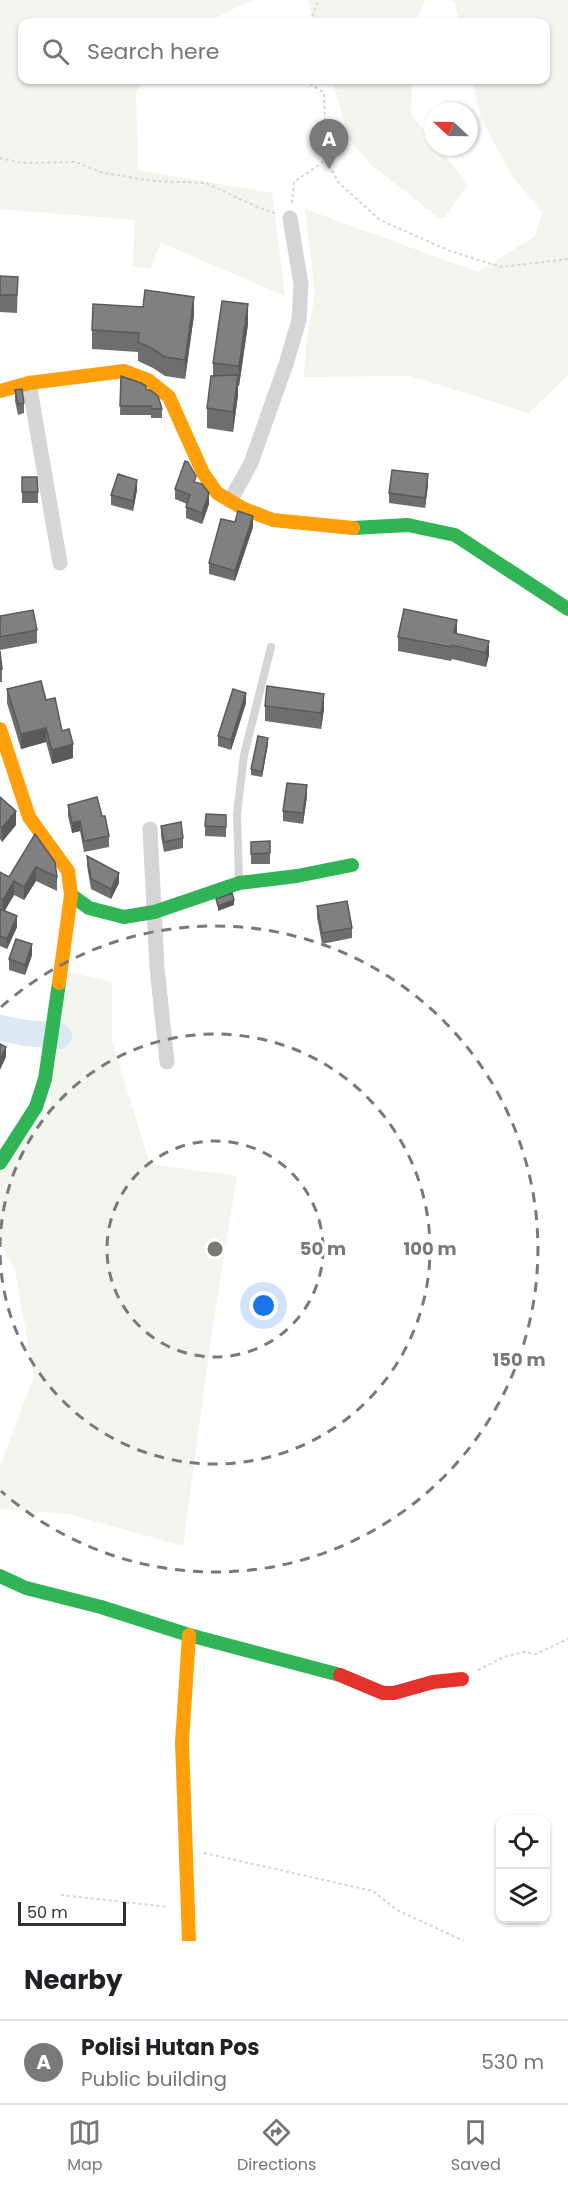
<!DOCTYPE html>
<style>
body{margin:0;font-family:Poppins,sans-serif;background:#f6f6f6;color:#202124}
.controls{position:absolute;right:18px;bottom:18px;display:grid;overflow:hidden;border-radius:12px;box-shadow:0 2px 4px #0004}
.controls button{width:54px;height:54px;display:grid;place-items:center;padding:0;border:0;border-bottom:2px solid #e0e0e0;background:#fff;color:#202124;font:30px sans-serif}
.compass{position:absolute;left:424px;top:102px;width:54px;height:54px;border-radius:50%;background:#fff;box-shadow:0 2px 4px #0004;rotate:292deg}
.scale{position:absolute;left:18px;bottom:15px;width:108px;box-sizing:border-box;padding-left:6px;border:3px solid #313131;border-top:0;font-size:16px;line-height:21px;white-space:nowrap;color:#313131;-webkit-text-stroke:4px #fff;paint-order:stroke}
.you{position:absolute;left:264px;top:1306px;width:21px;height:21px;margin:-15px;border:4px solid #fff;border-radius:50%;background:#1a73e8;box-shadow:0 0 0 9px #1a73e833}
.badge{display:grid;place-items:center;width:39px;height:39px;border-radius:50%;background:#797979;color:#fff;font-size:20px;font-weight:700}
.pin{position:absolute;translate:-50% -50px;filter:drop-shadow(0 2px 3px #0008)}
.pin::after{content:'';position:absolute;top:32px;width:21px;height:18px;background:inherit;clip-path:polygon(0 0,100% 0,50% 100%)}
.list{margin:0;padding:0;list-style:none}
h2{display:flex;justify-content:space-between;align-items:center;height:78px;margin:0;padding:0 24px;font-size:26px}
h2 small{font-size:20px;font-weight:400;color:#757577}
.list li{display:grid;grid-template-columns:39px 1fr auto;gap:18px;align-items:center;box-sizing:border-box;height:84px;padding:0 24px;border-top:2px solid #e0e0e0}
.list b{display:block;font-size:22px;white-space:nowrap}
.list p{margin:0;font-size:20px;white-space:nowrap;color:#757577}
.list em{font-size:20px;font-style:normal;color:#757577}
.icon{flex:none;width:33px;height:33px;fill:none;stroke:currentColor;stroke-width:2;stroke-linecap:round;stroke-linejoin:round}
.map{position:relative;flex:none;width:568px;height:1941px;overflow:hidden}
.search{position:absolute;background:#fff;box-shadow:0 2px 4px #0004;left:18px;right:18px;top:18px;height:66px;display:flex;align-items:center;gap:15px;box-sizing:border-box;padding:0 21px;border-radius:12px;color:#757577;font-size:22px}
.sheet{height:162px;background:#fff}
nav{display:flex;justify-content:space-around;align-items:center;box-sizing:border-box;height:84px;border-top:2px solid #e0e0e0;background:#fff;font-size:16px;color:#757577}
nav a{display:grid;justify-items:center;gap:3px}
nav .on{color:#797979}
.map>svg:first-child{display:block}
.green{fill:#f1f5ee}
.lines{fill:none;stroke-linecap:round;stroke-linejoin:round}
.river{stroke:#dce9f2;stroke-width:26}
.path{stroke:#d5d5d5;stroke-width:2;stroke-dasharray:3 3;stroke-linecap:butt}
.lane{stroke:#d5d5d5;stroke-width:8}
.street{stroke:#d5d5d5;stroke-width:15}
.fast{stroke:#30b455;stroke-width:14}
.slow{stroke:#ff9f0a;stroke-width:14}
.jam{stroke:#e5322d;stroke-width:14}
.wall{fill:#6e6e6e}
.shaded-wall{fill:#5a5a5a}
.building{fill:#808080;stroke:#5a5a5a;stroke-width:1.5}
.ring{fill:none;stroke:#797979;stroke-width:3;stroke-dasharray:10 8}
.centre{fill:#797979;stroke:#fff;stroke-width:3}
.ring-label{font-size:18px;text-anchor:middle;font-weight:bold;fill:#797979;stroke:#fff;stroke-width:6;stroke-linejoin:round;paint-order:stroke}
</style>
<div class="map">
<svg width="568" height="1941" viewBox="0 0 568 1941">
<rect width="100%" height="100%" fill="#fff"/>
<path class="green" d="M0 0H252L207 22H22V80H143L136 94 138 170 272 193 285 296 161 243 150 269 133 266 135 220 0 209Z
M308 0H425L415 22H314Z
M450 0H568V375L529 413 410 376 304 377 306 345 315 294 305 209 478 272 535 236 542 212 512 176 481 118 472 80H546V22H459L455 2Z
M332 80H412L411 114 433 142V147H437L468 184 442 220 373 167 350 140Z
M69 972 112 982V1042L150 1164 237 1176 213 1323 183 1546 69 1514 0 1509V1466L34 1377 15 1270 0 1243V1171L49 1107Z"/>
<g class="lines">
<path class="river" d="M0 1028 26 1033 59 1036"/>
<path class="path" d="M310 22 318 0
M305 80 324 93 326 160
M0 158 21 163 76 162 100 172 153 181 206 183 255 206 277 214
M292 203 294 182 326 160 339 183 380 220 450 251 501 267 568 259
M478 1670 504 1657 524 1652 536 1654 568 1639
M204 1853 373 1891 397 1910 464 1941
M61 1895 168 1907"/>
<path class="lane" d="M239 882 237 814 244 755 271 647"/>
<path class="street" d="M29 383 60 563
M230 501 251 463 286 364 299 320 301 284 290 218
M150 829 157 968 167 1062"/>
<path class="fast" d="M353 528 408 525 455 535 568 609
M71 895 89 908 124 917 154 912 239 883 297 876 352 865
M0 1163 36 1107 45 1079 59 983
M0 1576 26 1588 101 1607 189 1635 340 1675"/>
<path class="slow" d="M0 391 29 383 124 371 148 380 169 397 203 473 217 493 244 509 273 520 353 528
M0 729 29 817 68 871 71 895 59 983
M189 1635 182 1742 189 1941"/>
<path class="jam" d="M340 1675 383 1693H394L433 1682 462 1679"/>
</g>
<path class="wall" d="M0 276 18 277 17 313 0 312Z
M194 315 185 379 165 376 153 368 138 361V352L92 349V330Z
M248 324 239 386H238V395L233 432 207 428V408L213 376V363Z
M121 376 146 390 162 409V418H151V415H120Z
M15 390 24 403V413L18 415 15 401Z
M22 477 38 492V503H22Z
M196 482 209 504 202 524 186 518V507L187 504 175 499V489Z
M428 485 425 508 389 503V493Z
M137 490 133 511 111 505V495Z
M253 527 235 581 209 574V563Z
M0 616 37 630V643L0 650Z
M457 634 489 641V655L486 667 452 659 451 661 398 651V637Z
M0 651 2 669V682H0Z
M7 689 46 700 62 731 73 758 52 764 46 742 21 749 7 703Z
M246 703 231 750 218 746V736Z
M265 706 324 709 321 729 265 721Z
M268 744 262 777 251 775V769Z
M307 796 303 824 283 821V811Z
M0 797 16 825 2 842 0 839Z
M68 805 102 816 109 836V847L84 852 80 831 72 833 68 816Z
M226 815V837L205 836V826Z
M161 826 183 838V848L164 852 161 836Z
M35 834 57 877V891L36 881 24 900 14 895 4 911 17 927 7 949 0 946V872L9 877Z
M270 841V864H251V842Z
M87 856 119 883 111 899 91 889 87 866Z
M317 906 352 928V938L322 944 317 917Z
M32 955 25 975 9 970V959Z"/>
<path class="shaded-wall" d="M194 297V315L185 379V360Z
M248 304V324L239 386V366Z
M238 375V395L233 432V412Z
M428 474V485L425 508V498Z
M137 480V490L133 511V501Z
M209 493V504L202 524V513Z
M253 516V527L235 581V571Z
M457 620V634L454 647V633Z
M489 641V655L486 667V653Z
M246 693V703L231 750V740Z
M324 694V709L321 729V713Z
M46 728V742L21 749V734Z
M268 738V744L262 777V772Z
M73 744V758L52 764V750Z
M307 785V796L303 824V813Z
M16 811V825L2 842V828Z
M80 821V831L72 833V823Z
M36 867V881L24 900V887Z
M119 873V883L111 899V889Z
M14 881V895L3 914V900Z
M234 900V905L218 911V906Z
M17 916V927L7 949V939Z
M32 944V955L25 975V965Z
M6 1047V1057L0 1070V1060Z"/>
<path class="building" d="M0 276 18 277 17 295H0Z
M145 290 194 297 185 360 165 357 153 349 138 342 139 333 92 330 93 304 143 307Z
M222 301 248 304 239 366 213 363Z
M238 375 233 412 207 408 211 376Z
M121 376 141 383 146 386V390H150L158 396 162 409H151V406H120Z
M22 389 24 403 18 404 15 390Z
M185 461 188 462 196 476 194 482 202 484 209 493 202 513 186 507 190 495 175 489Z
M392 470 428 474 425 498 389 493Z
M118 474 137 480 133 501 111 495Z
M22 477H37L38 492H22Z
M238 511 253 516 235 571 209 563 221 519 235 522Z
M404 609 457 620 454 633 489 641 486 653 452 645 451 647 398 637Z
M33 610 37 630 0 637V616Z
M0 651 2 669H0Z
M41 681 46 700 55 698 62 731 69 729 73 744 52 750 46 728 21 734 7 689Z
M267 686 324 694 321 713 265 706Z
M233 689 246 693 231 740 218 736Z
M258 736 268 738 262 772 251 769Z
M287 783 307 785 303 813 283 811Z
M0 797 16 811 2 828 0 826Z
M97 797 102 816H105L109 836 84 841 80 821 72 823 68 805Z
M206 814 226 815V827L205 826Z
M181 822 183 838 164 842 161 826Z
M35 834 55 862 57 877 36 867 24 887 14 881 3 900 0 898V872L9 877Z
M270 841V853L251 854V842Z
M87 856 119 873 111 889 91 879Z
M232 893 234 900 218 906 216 899Z
M347 901 352 928 322 933 317 906Z
M0 909 17 916 7 939 0 936Z
M16 939 32 944 25 965 9 959Z
M0 1044 6 1047 0 1060Z"/>
<g class="ring">
<circle cx="215" cy="1249" r="108"/>
<path d="M0 1247A215 215 0 1 1 0 1251"/>
<path d="M1 1007A323 323 0 1 1 1 1491"/>
</g>
<circle cx="215" cy="1249" r="9" class="centre"/>
<g class="ring-label">
<text x="323" y="1255">50 m</text>
<text x="430" y="1255">100 m</text>
<text x="519" y="1366">150 m</text>
</g>
</svg>
<div class="controls">
<button><svg class="icon" aria-label="locate" viewBox="0 0 24 24"><circle cx="12" cy="12" r="6"/><path d="M12 2v4M12 18v4M2 12h4M18 12h4"/></svg></button>
<button><svg class="icon" aria-label="layers" viewBox="0 0 24 24"><path d="M12 4l9 5-9 5-9-5zM3 14l9 5 9-5"/></svg></button>
</div>
<svg class="compass" viewBox="-18 -18 36 36"><path d="M0-13l5 13h-10z" fill="#e53935"/><path d="M0 13l5-13h-10z" fill="#757577"/></svg>
<div class="scale">50 m</div>
<div class="you"></div>
<div class="pin badge" style="left:329px;top:169px">A</div>
<div class="search"><svg class="icon" aria-label="search" viewBox="0 0 24 24"><circle cx="10" cy="10" r="6"/><path d="M15 15l6 6"/></svg>Search here</div>
</div>
<section class="sheet">
<h2>Nearby<small></small></h2>
<ul class="list">
<li><span class="badge">A</span><div><b>Polisi Hutan Pos</b><p>Public building</p></div><em>530 m</em></li>
</ul>
</section>
<nav>
<a class="on"><svg class="icon" aria-label="map" viewBox="0 0 24 24"><path d="M3 6l6-2 6 2 6-2v14l-6 2-6-2-6 2zM9 4v14M15 6v14"/></svg>Map</a>
<a><svg class="icon" aria-label="directions" viewBox="0 0 24 24"><path d="M12 3l9 9-9 9-9-9zM9 14v-3h6M13 9l2 2-2 2"/></svg>Directions</a>
<a><svg class="icon" aria-label="saved" viewBox="0 0 24 24"><path d="M7 4h10v16l-5-4-5 4z"/></svg>Saved</a>
</nav>
